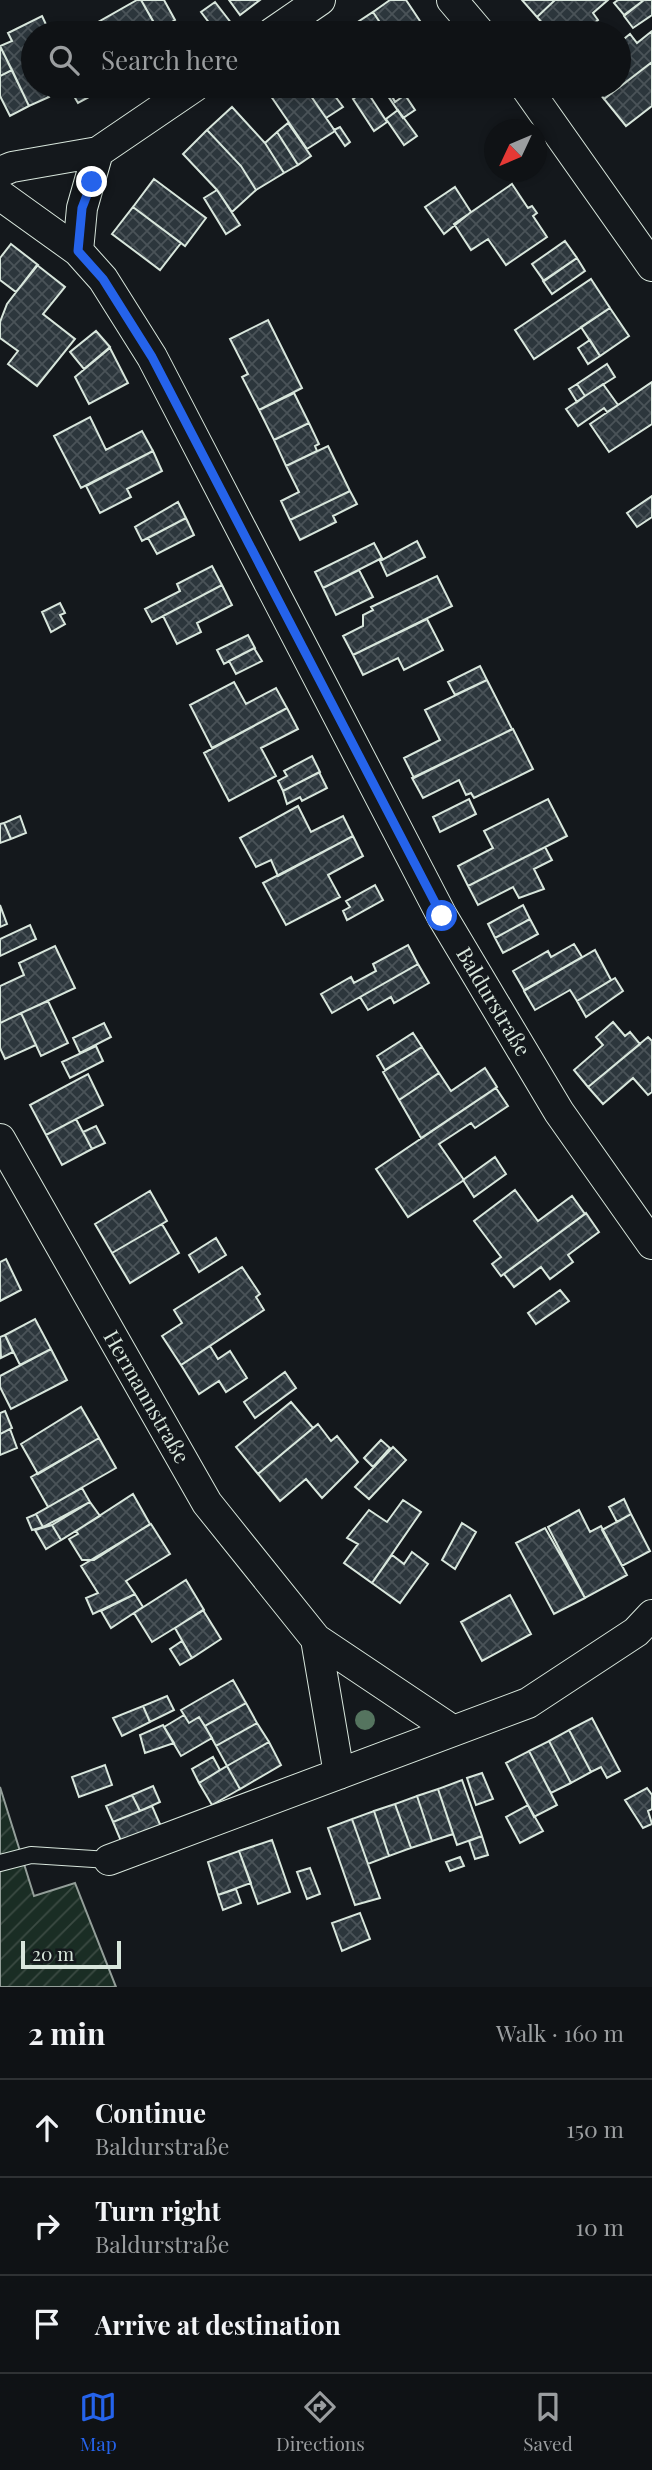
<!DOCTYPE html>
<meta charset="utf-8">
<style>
body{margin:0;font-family:"Playfair Display",serif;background:#1d2022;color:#f1f3f6}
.compass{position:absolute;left:484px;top:119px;width:63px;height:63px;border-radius:50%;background:#0f1215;box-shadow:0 4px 10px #0003;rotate:226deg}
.scale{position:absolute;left:21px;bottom:18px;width:100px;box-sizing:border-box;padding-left:7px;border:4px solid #d8e6dc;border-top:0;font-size:19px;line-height:24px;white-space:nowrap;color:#d8e6dc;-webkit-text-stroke:5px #14181c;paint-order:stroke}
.stop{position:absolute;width:21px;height:21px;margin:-16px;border:5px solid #2563eb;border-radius:50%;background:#fff}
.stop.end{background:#2563eb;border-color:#fff;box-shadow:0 2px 7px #0008}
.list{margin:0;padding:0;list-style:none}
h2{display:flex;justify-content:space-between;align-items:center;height:91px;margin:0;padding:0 28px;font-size:30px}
h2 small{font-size:23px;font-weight:400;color:#9b9ea0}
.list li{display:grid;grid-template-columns:46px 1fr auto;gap:21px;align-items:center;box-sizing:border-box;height:98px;padding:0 28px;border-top:2px solid #2f3234}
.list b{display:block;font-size:26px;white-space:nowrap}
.list p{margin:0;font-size:23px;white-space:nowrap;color:#9b9ea0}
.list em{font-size:23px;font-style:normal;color:#9b9ea0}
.icon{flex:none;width:38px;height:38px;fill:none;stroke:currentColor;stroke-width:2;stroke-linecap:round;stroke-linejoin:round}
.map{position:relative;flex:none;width:652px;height:1987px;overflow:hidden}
.search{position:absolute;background:#0f1215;box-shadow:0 4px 10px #0003;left:21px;right:21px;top:21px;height:77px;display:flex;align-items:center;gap:18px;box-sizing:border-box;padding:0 24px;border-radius:38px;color:#9b9ea0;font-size:26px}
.sheet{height:385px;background:#0f1215}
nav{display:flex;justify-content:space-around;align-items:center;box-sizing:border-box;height:98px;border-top:2px solid #2f3234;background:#0f1215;font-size:19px;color:#9b9ea0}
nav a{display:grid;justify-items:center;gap:4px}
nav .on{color:#2563eb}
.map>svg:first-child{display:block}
.garden{fill:url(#garden-furrows);stroke:#939e99;stroke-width:2}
.building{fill:url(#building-cross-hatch);stroke:#d8e6dc;stroke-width:2}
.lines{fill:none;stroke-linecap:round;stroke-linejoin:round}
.lane-casing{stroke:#d8e6dc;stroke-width:18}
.street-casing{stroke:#d8e6dc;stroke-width:32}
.lane{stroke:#14181c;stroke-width:16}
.street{stroke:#14181c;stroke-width:30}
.tree{fill:#55745f}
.route{stroke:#2563eb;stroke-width:9}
.labels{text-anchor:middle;stroke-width:5;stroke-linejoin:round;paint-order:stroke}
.street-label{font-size:21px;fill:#d8e6dc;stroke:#14181c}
</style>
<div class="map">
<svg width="652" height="1987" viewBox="0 0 652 1987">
<defs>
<pattern id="garden-furrows" width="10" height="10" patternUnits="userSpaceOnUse" patternTransform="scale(1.75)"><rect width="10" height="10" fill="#1a2d24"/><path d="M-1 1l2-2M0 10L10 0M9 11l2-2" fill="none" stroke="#3b4b43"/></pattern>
<pattern id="building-cross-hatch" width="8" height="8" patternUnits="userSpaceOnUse" patternTransform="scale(1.75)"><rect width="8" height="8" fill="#2c363c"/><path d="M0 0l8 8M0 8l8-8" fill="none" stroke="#4a5358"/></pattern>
</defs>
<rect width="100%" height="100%" fill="#14181c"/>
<path class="garden" d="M0 1787 34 1896 75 1883 116 1987H0Z"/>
<path class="building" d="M137 0H141L160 33H88L86 29Z
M141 0H164L175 20 158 30Z
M229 0H260L240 15Z
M390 0H406L428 33H387L373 12Z
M522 0H555L537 17Z
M555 0H608L593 13 598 20 584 31 579 25 570 33H551L537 17Z
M618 0H644L624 15 614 3Z
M644 0H652V15L633 28 624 16Z
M215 2 235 28 227 33H217L201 12Z
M373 12 387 33H345L344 31Z
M42 16 50 33H33L31 61 33 86H43L49 97 29 106 0 46 12 41 8 33Z
M652 31V62L604 99 594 86H619V43L630 34 637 43Z
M0 46 12 70 0 76Z
M652 62V106L626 126 604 99Z
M12 70 29 106 10 116 0 96V76Z
M68 86H97L100 91 78 103Z
M264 86H304L335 131 307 149Z
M304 86H345L347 88 335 96 343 107 326 118Z
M381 86H407L392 96 395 102 405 95 415 110 403 118Z
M366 90 387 122 374 131 353 99Z
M232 107 265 143 284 173 256 190 241 166 207 130Z
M398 110 417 136 404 145 386 119Z
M288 123 311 156 298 165 277 132Z
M340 127 350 142 345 146 334 130Z
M207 130 241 166 256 190 232 212 217 190 183 154Z
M277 132 298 165 284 173 265 143Z
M154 179 206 218 185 246 133 207Z
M512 184 528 208 532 206 537 213 533 216 547 237 506 265 488 239 471 250 454 224Z
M455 187 471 212 444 234 425 207Z
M217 190 240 225 226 234 204 198Z
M133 207 181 243 160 270 112 234Z
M565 241 577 258 544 281 532 264Z
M11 244 38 265 16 292 0 280V258Z
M577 258 585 271 552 294 543 281Z
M37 265 65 287 43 314 75 339 37 386 8 364 18 351 0 338V322L7 304Z
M591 279 610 308 534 359 515 330Z
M610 308 629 336 600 356 581 327Z
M268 320 302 388 259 410 242 377 248 374 230 339Z
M96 331 110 347 84 369 70 352Z
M590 340 600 356 588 364 578 348Z
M110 348 128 383 89 404 75 377Z
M607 364 615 377 585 396 577 384Z
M652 382V424L609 452 590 424Z
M577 384 585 396 577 402 569 389Z
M603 384 618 405 607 412 604 408 578 426 566 409Z
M294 393 309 423 274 440 259 410Z
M90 417 106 450 142 431 153 451 81 488 54 436Z
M309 423 319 444 315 446 317 451 286 466 274 440Z
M328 446 350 491 290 520 281 501 299 492 286 466Z
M153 451 162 471 127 489 131 497 100 513 86 486Z
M350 491 357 504 333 516 336 522 300 540 290 520Z
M652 496V517L637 527 627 513Z
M178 502 186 518 142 541 135 527Z
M186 518 194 535 157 554 148 538Z
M417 541 425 557 387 576 380 561Z
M374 543 382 558 323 588 315 572Z
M212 566 222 585 152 622 145 609 180 591 177 584Z
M359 570 373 597 336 615 323 588Z
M437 576 452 606 353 655 343 636 363 626V615L373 610 371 607Z
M222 585 232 605 197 623 201 632 177 644 163 616Z
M60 603 65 613 60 615 65 624 51 632 42 612Z
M427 619 443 650 404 670 398 658 363 675 353 655Z
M248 635 255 648 224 664 217 650Z
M254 648 262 661 236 674 229 661Z
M480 666 487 680 455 695 448 682Z
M487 680 512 729 414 778 404 758 440 740 425 710Z
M234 682 246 704 276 688 287 708 212 748 190 705Z
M287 708 298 729 261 748 276 776 229 801 204 753Z
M513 729 533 769 474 798 471 793 466 795 459 780 423 798 412 778Z
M312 756 320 772 283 791 278 781 287 776 284 771Z
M319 772 327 788 302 801 300 797 287 804 283 791Z
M469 799 476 814 440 832 433 817Z
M548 799 567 836 468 886 458 866 493 848 484 831Z
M298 806 311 832 343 816 353 836 278 876 271 860 256 867 240 838Z
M20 816 26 833 11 839 4 823Z
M4 823 11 839 0 843V824Z
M353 836 363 856 328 875 340 897 286 925 263 883Z
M545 847 552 860 534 869 544 889 519 898 513 887 478 905 468 886Z
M375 885 383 900 347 920 343 911 350 907 346 901Z
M0 905 7 924 0 927Z
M523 905 530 919 495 938 488 924Z
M530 919 538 934 503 953 495 938Z
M30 925 36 939 0 956V939Z
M574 944 582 957 524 990 513 971 548 951 551 957Z
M408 945 418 964 332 1013 321 994 351 977 354 983 376 971 373 964Z
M55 946 75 988 0 1023V986L24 975 19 963Z
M595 950 611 980 577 1001 570 990 535 1010 524 991Z
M418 964 429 983 394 1003 391 997 368 1010 360 997Z
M615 978 623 991 586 1017 577 1001Z
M48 1001 68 1043 41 1056 21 1013Z
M21 1013 36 1045 5 1059 0 1048V1023Z
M613 1022 625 1036 630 1032 640 1044 588 1087 574 1070 603 1045 596 1037Z
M104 1023 111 1037 80 1053 73 1038Z
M413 1033 422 1047 385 1070 377 1056Z
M648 1037 652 1041V1092L648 1095 633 1078 603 1104 588 1087Z
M96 1046 103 1061 70 1078 62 1062Z
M422 1047 439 1073 399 1100 383 1072Z
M485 1068 497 1087 421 1138 399 1100 439 1073 451 1091Z
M88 1074 103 1105 46 1135 30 1105Z
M496 1088 508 1106 475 1128 471 1123 439 1144 464 1180 408 1217 376 1169Z
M76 1119 92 1149 62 1165 46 1135Z
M96 1126 105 1143 92 1149 83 1132Z
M495 1157 506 1174 474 1197 463 1180Z
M515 1190 538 1221 572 1196 585 1214 501 1276 492 1264 501 1257 474 1221Z
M150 1191 167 1221 112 1253 95 1224Z
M586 1213 599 1232 568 1255 573 1262 550 1279 541 1267 514 1287 504 1274Z
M167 1221 162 1224 179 1253 130 1283 112 1253Z
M216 1238 226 1255 199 1272 189 1255Z
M6 1259 21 1290 0 1301V1262Z
M242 1267 260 1294 256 1297 264 1310 181 1365 162 1336 182 1323 174 1310Z
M560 1290 569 1301 536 1324 528 1313Z
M35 1319 51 1349 20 1365 5 1335Z
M5 1335 13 1352 1 1358 0 1337Z
M210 1346 218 1359 230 1351 247 1378 226 1392 219 1381 199 1394 181 1365Z
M51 1349 67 1380 11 1409 0 1387V1376Z
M285 1372 296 1388 255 1418 244 1402Z
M291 1402 313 1428 258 1474 236 1447Z
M81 1407 99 1438 38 1474 21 1444Z
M5 1411 12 1428 0 1434V1413Z
M318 1424 331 1441 337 1436 358 1462 322 1498 306 1479 280 1501 258 1474Z
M10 1429 17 1448 0 1455V1434Z
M99 1438 116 1468 48 1507 31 1477Z
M381 1440 390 1448 373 1467 364 1458Z
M393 1447 406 1460 369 1499 355 1487Z
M82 1488 90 1502 43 1527 36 1514Z
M133 1494 150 1524 94 1560H82L69 1539 78 1534 76 1531Z
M624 1499 631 1514 617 1522 609 1507Z
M403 1500 421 1512 372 1583 344 1563 358 1544 347 1538 369 1510 387 1522Z
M90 1502 100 1516 61 1540 52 1525Z
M579 1510 590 1532 601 1526 627 1575 585 1598 548 1527Z
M36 1514 43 1527 32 1530 27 1518Z
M631 1514 650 1551 622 1566 602 1530Z
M462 1523 476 1532 455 1569 442 1560Z
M151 1524 170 1554 126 1581 135 1594 93 1614 86 1598 98 1593 81 1566Z
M52 1525 61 1540 46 1549 35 1530Z
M545 1528 585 1598 554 1614 516 1543Z
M412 1552 428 1564 400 1603 372 1583 392 1555 404 1564Z
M186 1580 204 1610 152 1642 134 1613Z
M135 1594 143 1607 111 1628 101 1611Z
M510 1595 531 1634 482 1661 461 1622Z
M203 1610 221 1639 192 1658 175 1628Z
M182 1641 192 1658 180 1665 170 1649Z
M233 1680 246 1703 205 1726 199 1717 189 1723 181 1710Z
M167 1696 174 1710 150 1722 143 1706Z
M246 1703 257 1723 216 1746 205 1726Z
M143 1706 150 1722 122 1736 113 1718Z
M184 1715 189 1723 199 1717 212 1738 181 1756 164 1727Z
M592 1718 620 1771 607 1778 601 1767 591 1772 569 1730Z
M257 1723 269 1742 227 1766 216 1746Z
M163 1725 174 1743 145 1753 140 1735Z
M569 1730 591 1772 571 1783 549 1741Z
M549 1741 571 1783 551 1793 529 1751Z
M269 1742 281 1765 240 1789 227 1766Z
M529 1751 557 1805 534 1817 506 1763Z
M213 1757 220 1770 199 1783 192 1769Z
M105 1765 112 1785 79 1797 72 1777Z
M227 1766 240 1789 212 1805 199 1783Z
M482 1773 493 1799 476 1805 467 1778Z
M462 1780 482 1836 457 1845 438 1789Z
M153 1786 160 1802 140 1811 132 1795Z
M647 1788 652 1795V1809L648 1811 652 1824 643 1828 625 1800Z
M438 1789 453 1834 432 1841 417 1796Z
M132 1795 140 1811 113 1822 106 1806Z
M417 1796 432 1841 411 1848 395 1804Z
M395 1804 411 1848 389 1856 374 1811Z
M528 1805 543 1831 520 1843 506 1817Z
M152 1806 163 1831 124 1848 113 1822Z
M374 1811 389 1856 368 1864 352 1819Z
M352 1819 380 1898 355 1905 328 1828Z
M482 1836 488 1855 475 1859 469 1841Z
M272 1840 290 1892 258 1904 239 1851Z
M239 1851 251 1883 218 1895 208 1862Z
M460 1857 464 1866 450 1871 446 1862Z
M310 1868 320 1894 307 1899 297 1872Z
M236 1889 241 1903 223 1910 218 1895Z
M360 1913 370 1939 342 1951 332 1923Z"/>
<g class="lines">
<defs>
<path id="lane" d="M0 1863 31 1855 109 1860"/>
<path id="street" d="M452 0 480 33
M272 33 320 0
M525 86 652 266
M98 152 82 208 78 251 103 279 152 357 442 916 559 1112 652 1244
M0 172 12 167 98 152 195 86
M0 195 78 251
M0 1139 207 1503 316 1639 452 1730
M316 1639 339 1774
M109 1860 528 1703 636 1632 652 1615"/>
</defs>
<use href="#lane" class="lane-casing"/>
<use href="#street" class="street-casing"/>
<use href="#lane" class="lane"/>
<use href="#street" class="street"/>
</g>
<circle class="tree" cx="365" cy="1720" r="10"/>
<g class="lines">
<path class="route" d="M92 182 82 208 78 251 103 279 152 357 442 916"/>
</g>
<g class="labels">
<g class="street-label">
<text transform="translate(493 1002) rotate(59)" y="7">Baldurstraße</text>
<text transform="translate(146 1397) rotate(60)" y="7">Hermannstraße</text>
</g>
</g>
</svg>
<svg class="compass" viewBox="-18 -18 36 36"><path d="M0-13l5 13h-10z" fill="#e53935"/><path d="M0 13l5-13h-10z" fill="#9b9ea0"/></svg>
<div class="scale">20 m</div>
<div class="stop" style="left:442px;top:916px"></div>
<div class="stop end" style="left:92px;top:182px"></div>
<div class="search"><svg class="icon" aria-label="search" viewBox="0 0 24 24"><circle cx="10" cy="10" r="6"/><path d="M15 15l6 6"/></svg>Search here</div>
</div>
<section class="sheet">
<h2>2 min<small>Walk · 160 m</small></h2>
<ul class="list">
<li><svg class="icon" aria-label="ahead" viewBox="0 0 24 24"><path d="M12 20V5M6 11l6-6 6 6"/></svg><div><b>Continue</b><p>Baldurstraße</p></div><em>150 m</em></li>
<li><svg class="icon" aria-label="right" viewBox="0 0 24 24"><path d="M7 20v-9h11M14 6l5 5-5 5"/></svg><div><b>Turn right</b><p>Baldurstraße</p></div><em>10 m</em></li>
<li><svg class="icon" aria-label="arrive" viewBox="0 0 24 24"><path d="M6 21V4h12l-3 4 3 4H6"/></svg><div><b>Arrive at destination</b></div></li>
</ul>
</section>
<nav>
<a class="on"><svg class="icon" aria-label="map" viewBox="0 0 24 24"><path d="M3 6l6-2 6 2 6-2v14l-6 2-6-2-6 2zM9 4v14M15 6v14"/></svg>Map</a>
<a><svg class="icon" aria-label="directions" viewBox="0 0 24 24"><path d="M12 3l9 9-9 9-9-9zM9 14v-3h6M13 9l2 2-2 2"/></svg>Directions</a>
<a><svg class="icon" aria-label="saved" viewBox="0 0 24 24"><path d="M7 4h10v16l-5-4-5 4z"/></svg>Saved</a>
</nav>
